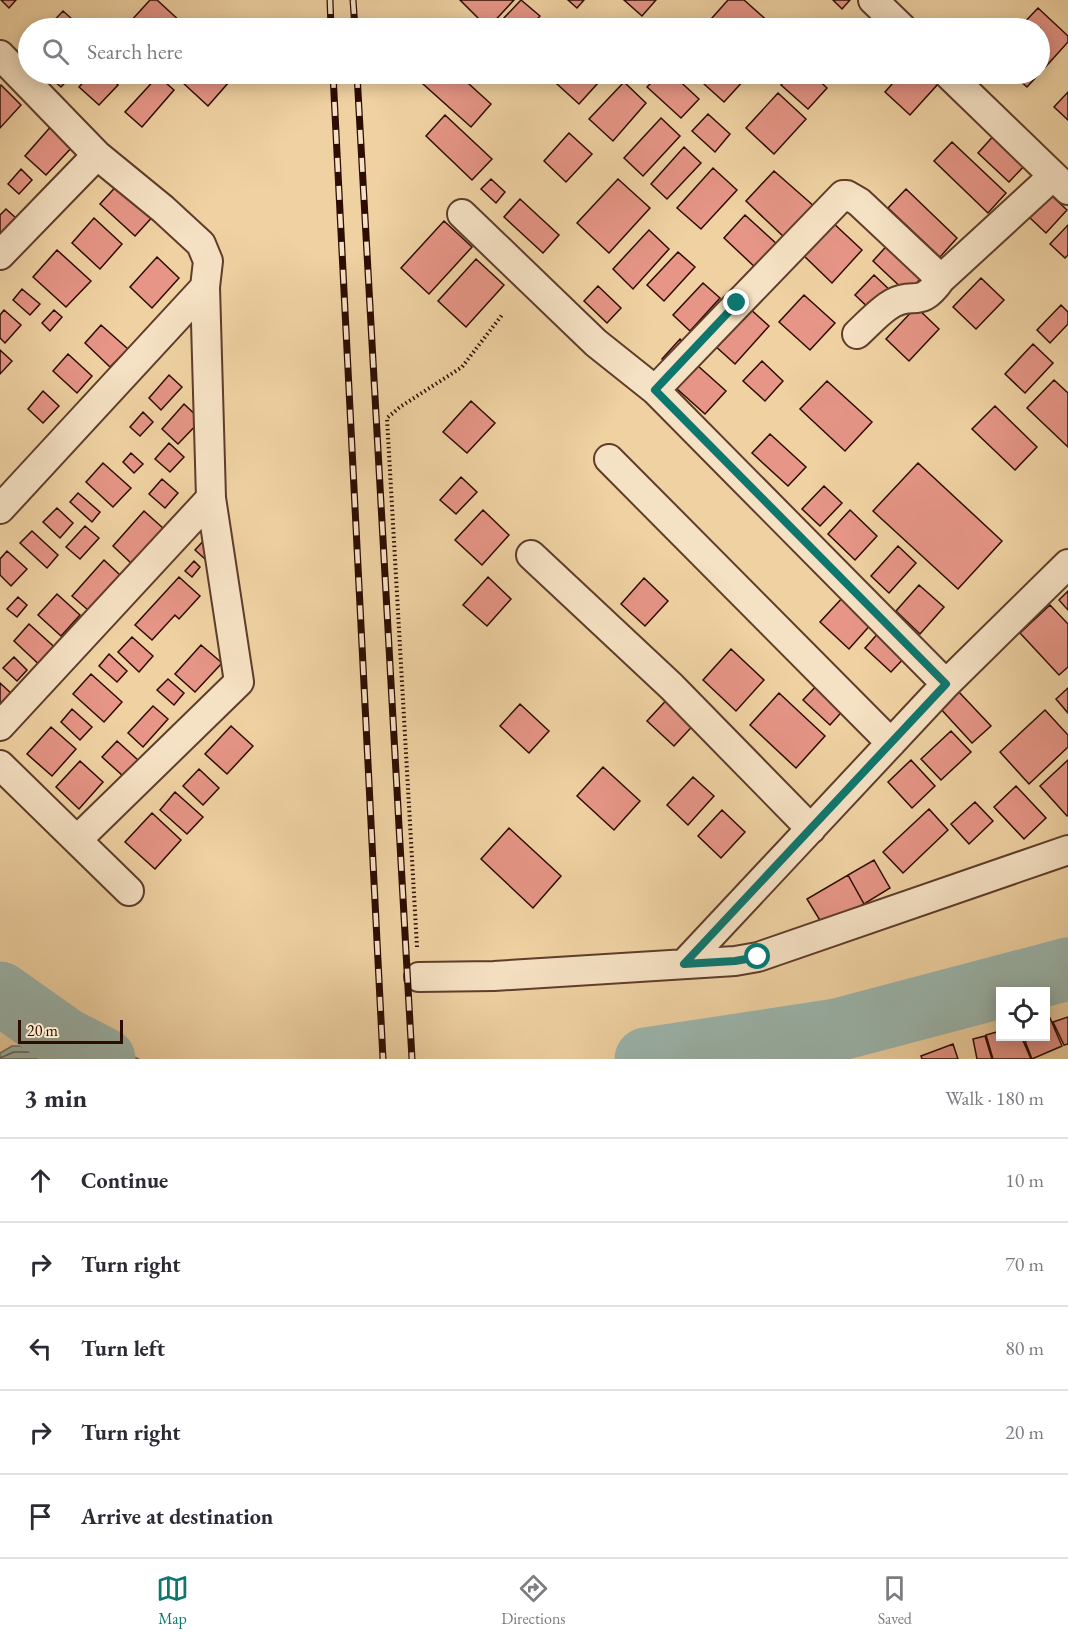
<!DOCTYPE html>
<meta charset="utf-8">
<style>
body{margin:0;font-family:"EB Garamond",serif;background:#f7f7f7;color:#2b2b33}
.controls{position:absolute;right:18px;bottom:18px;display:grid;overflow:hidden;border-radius:0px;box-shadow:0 3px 15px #0003}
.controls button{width:54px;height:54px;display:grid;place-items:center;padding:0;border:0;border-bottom:2px solid #e1e1e2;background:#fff;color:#2b2b33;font:30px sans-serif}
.scale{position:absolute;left:18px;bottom:15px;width:105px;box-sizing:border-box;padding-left:6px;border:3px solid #2d0c02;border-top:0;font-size:16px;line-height:21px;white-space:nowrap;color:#2d0c02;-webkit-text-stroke:4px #f5e1c3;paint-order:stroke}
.stop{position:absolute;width:18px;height:18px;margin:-14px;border:4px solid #0f766e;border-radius:50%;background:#fff}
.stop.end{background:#0f766e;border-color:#fff;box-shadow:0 2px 6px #0008}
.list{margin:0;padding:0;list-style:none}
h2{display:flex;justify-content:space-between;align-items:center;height:78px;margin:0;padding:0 24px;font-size:26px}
h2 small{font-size:20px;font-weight:400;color:#7c7c81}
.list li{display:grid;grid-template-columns:39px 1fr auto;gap:18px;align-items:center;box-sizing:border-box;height:84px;padding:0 24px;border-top:2px solid #e1e1e2}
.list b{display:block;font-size:22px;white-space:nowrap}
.list em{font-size:20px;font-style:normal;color:#7c7c81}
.icon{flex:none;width:33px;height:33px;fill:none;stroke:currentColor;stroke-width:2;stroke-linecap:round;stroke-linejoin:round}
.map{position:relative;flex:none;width:1068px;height:1059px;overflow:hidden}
.search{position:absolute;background:#fff;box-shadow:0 3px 15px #0003;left:18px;right:18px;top:18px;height:66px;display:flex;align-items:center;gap:15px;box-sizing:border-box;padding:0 21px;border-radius:33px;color:#7c7c81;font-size:22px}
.sheet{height:498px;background:#fff}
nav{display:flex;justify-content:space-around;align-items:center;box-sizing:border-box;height:84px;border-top:2px solid #e1e1e2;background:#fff;font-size:16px;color:#7c7c81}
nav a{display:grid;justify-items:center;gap:3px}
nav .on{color:#0f766e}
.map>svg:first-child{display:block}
.water{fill:#9bb6ad;stroke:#6f7269;stroke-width:1.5}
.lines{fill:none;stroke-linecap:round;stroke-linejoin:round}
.shore{stroke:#646158;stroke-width:1.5}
.river{stroke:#9bb6ad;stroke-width:63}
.building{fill:#e69586;stroke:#2d0c02;stroke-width:1.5}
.street-casing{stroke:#5e3d2a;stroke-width:32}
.path{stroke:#2d0c02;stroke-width:4;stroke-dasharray:1.5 3;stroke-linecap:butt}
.street{stroke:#f5e1c3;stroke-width:28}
.rail-casing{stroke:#2d0c02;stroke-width:7}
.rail{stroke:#f5e1c3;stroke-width:4.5;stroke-dasharray:14;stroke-linecap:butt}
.route{stroke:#0f766e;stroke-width:8}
</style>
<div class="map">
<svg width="1068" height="1059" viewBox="0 0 1068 1059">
<rect width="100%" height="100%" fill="#efd1a2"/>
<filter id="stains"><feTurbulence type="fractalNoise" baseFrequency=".00333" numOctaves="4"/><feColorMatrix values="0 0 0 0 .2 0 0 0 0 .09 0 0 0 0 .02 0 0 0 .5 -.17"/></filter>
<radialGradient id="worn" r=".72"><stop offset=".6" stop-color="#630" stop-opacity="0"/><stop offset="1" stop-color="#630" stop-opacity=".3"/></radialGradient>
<path class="water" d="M12 1046H107L139 1059H0V1053Z"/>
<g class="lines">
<path class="shore" d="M0 1058 14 1052H105L123 1059"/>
<path class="river" d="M0 993 65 1039 104 1059
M646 1059 837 1030 1068 969"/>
</g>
<path class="building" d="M1 0H16L9 8Z
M150 0H157L182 23 177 28H137L130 22Z
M460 0H514L488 28Z
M521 0 540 16 529 28H516L504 18Z
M568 0H584L577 8Z
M624 0H656L642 16Z
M728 0H744L771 24 767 28H723L712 18Z
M833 0H850L842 9Z
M1038 8 1068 36V42L1040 73V28H1019Z
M63 11 82 28H47Z
M607 19 618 28H598Z
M840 19 850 28H832Z
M46 74H73L61 87Z
M91 74H105L118 85 99 105 79 87Z
M186 74H219L229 82 208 106 182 82 188 75Z
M433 74H458L491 104 471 127 423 84Z
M546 74H587L598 83 579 104Z
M660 74H672L699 99 681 118 647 87Z
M693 74H739L745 79 724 102Z
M791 74H812L827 88 808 109 781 85Z
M901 74H927L938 84 910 115 885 92Z
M1012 74H1039L1027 87Z
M158 76 174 90 142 127 125 112Z
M624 82 646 103 613 141 589 119Z
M1 85 21 105 0 128V86Z
M1068 92V120L1054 107Z
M778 93 806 119 774 154 746 128Z
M708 114 730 134 715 152 692 131Z
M445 115 492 159 472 180 426 136Z
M661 118 680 136 643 176 624 158Z
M53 124 75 144 46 175 25 156Z
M569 133 592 154 566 182 544 161Z
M996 133 1027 163 1009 182 978 153Z
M952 142 1006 193 988 213 934 161Z
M684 147 701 163 667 199 651 184Z
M713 168 737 190 701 229 677 208Z
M21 169 32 180 19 194 8 184Z
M774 171 815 207 786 239 746 201Z
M491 179 505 192 496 203 481 189Z
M618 179 650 208 609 253 577 223Z
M121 181 156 213 135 236 100 204Z
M906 189 957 238 940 257 888 208Z
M1050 194 1067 210 1046 233 1029 217Z
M520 199 559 235 543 253 504 217Z
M6 209 17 219 0 237V215Z
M745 215 779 246 758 270 724 238Z
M94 218 122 244 100 269 72 243Z
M444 221 472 247 429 294 401 268Z
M831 221 862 250 832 283 802 254Z
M1068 225V255L1065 258 1050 244Z
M649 230 669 249 633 289 613 269Z
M892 240 926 273 907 293 873 261Z
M57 250 91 281 66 307 33 277Z
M678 252 695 267 664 301 647 285Z
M157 257 179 278 152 308 130 287Z
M476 259 504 285 466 327 438 301Z
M874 275 893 293 874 313 855 295Z
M981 278 1004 300 976 329 953 307Z
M703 283 720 298 690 331 673 315Z
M598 286 621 308 607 323 584 301Z
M22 289 40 304 30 315 13 300Z
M804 295 835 323 810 350 779 322Z
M1061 305 1068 312V324L1050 343 1037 330Z
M748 307 769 326 735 364 713 344Z
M916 307 939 329 909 361 886 339Z
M4 310 21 325 5 343 0 338V315Z
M54 310 62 317 50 331 42 323Z
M101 325 128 349 110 367 85 343Z
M680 339 689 348 672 368 662 359Z
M1033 344 1053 363 1025 393 1005 374Z
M0 350 12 361 0 374Z
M68 354 92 376 77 393 53 371Z
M762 361 783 381 765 401 743 381Z
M697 365 726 391 705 414 676 388Z
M169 375 182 387 161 410 149 398Z
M1054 380 1068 393V447L1027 408Z
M827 381 872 422 845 451 800 409Z
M43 391 59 406 43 423 28 409Z
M471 401 495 423 467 453 443 432Z
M184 404 201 420 178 444 162 429Z
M995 406 1037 447 1015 470 972 429Z
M143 412 153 422 140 436 130 427Z
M770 434 806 467 788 486 752 453Z
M169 443 184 457 170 472 155 459Z
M131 453 143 464 134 473 123 462Z
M103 463 131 488 113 507 86 482Z
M918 463 1002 541 958 589 873 511Z
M461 477 477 492 456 514 440 500Z
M162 479 178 493 165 508 149 494Z
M824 486 842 503 820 526 802 509Z
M78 493 100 512 92 522 70 502Z
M57 508 73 523 60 538 43 522Z
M483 510 509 535 482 565 455 540Z
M850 510 877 536 855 560 828 534Z
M144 511 164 529 132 564 113 546Z
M85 526 99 538 80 559 66 547Z
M32 531 58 555 47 568 20 543Z
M207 537 217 546 205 559 195 550Z
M898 546 916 563 889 593 871 576Z
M7 551 27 569 11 586 0 575V559Z
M104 560 120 575 88 610 72 596Z
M194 561 200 567 192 577 185 571Z
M179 577 200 596 179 619 175 615 152 640 135 625Z
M488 577 511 599 487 626 463 605Z
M644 578 668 601 645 626 621 604Z
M919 585 944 607 920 634 896 611Z
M1068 591V610L1059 600Z
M57 594 80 615 61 636 38 615Z
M844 596 873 622 849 649 820 622Z
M18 597 27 605 17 617 7 609Z
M1050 605 1068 624V667L1059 675 1020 633Z
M29 624 61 653 45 670 14 641Z
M881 630 907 655 891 672 865 648Z
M132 637 153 656 139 672 118 652Z
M201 645 222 663 195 692 175 674Z
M731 649 764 680 736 711 703 680Z
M109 654 127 671 117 682 99 666Z
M14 657 27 670 17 681 3 668Z
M91 674 122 702 104 722 73 694Z
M168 679 184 693 174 705 157 690Z
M820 682 847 706 830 725 803 700Z
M0 683 13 695 0 709Z
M1068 688V713L1056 699Z
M957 690 991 726 972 743 939 707Z
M673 693 700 718 674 746 647 721Z
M779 693 825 736 796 768 750 725Z
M520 704 549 731 529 753 500 726Z
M153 706 168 719 143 747 128 733Z
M72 709 92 727 80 740 61 722Z
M1045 710 1068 735V747L1029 784 1000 752Z
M231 726 253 746 227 774 205 754Z
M51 727 76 749 52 776 27 754Z
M951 731 971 752 941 780 921 759Z
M117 741 138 760 123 776 102 757Z
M911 760 935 786 912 808 888 782Z
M1068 760V815L1067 816 1040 786Z
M80 761 103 782 79 809 56 787Z
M603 767 640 801 614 830 577 796Z
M199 769 219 788 203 805 183 786Z
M693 777 714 796 688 825 667 805Z
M1016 786 1046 818 1024 839 994 807Z
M175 792 203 817 187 834 160 810Z
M975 802 993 821 969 844 951 824Z
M929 809 948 830 903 873 883 852Z
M722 810 745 832 721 858 698 836Z
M152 813 181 840 155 869 125 842Z
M509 828 561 876 533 908 481 859Z
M874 860 890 888 864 904 848 875Z
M848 875 864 904 824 927 807 899Z
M1068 1017V1044L1064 1045 1053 1022Z
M1050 1018 1062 1046 1032 1059 1025 1041 1032 1039 1031 1036H1046V1019Z
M1000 1031V1036H1021L1031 1059H993L986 1035Z
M985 1036 992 1059H977L973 1039Z
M953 1044 958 1059H922L921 1056Z"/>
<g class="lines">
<defs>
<path id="street" d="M873 0 902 28
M0 55 97 155 163 209 201 244 208 261 205 287 211 498 239 682 77 840
M948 74 1068 190
M462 214 596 343 655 390 946 684
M0 255 97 155
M857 334C868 324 880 310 893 303 915 291 919 310 941 279
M655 390 843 195H847L859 202 941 279 1053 176
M609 459 891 743
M0 509 205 287
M531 555 671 686 811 829
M0 726 211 498
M0 765 129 891
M684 964 946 684 1068 564
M419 977 494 976 735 961 758 957 1068 850"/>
</defs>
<use href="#street" class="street-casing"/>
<path class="path" d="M417 947 387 418 400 407 462 367 502 315"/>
<use href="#street" class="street"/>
<defs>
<path id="rail" d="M330 0 331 28
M353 0 355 28
M333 74 383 1059
M357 74 412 1059"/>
</defs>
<use href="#rail" class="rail-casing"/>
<use href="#rail" class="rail"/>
</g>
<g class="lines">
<path class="route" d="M737 303 655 390 946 684 684 964 735 961 758 957"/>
</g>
<rect width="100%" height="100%" filter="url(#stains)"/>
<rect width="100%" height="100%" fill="url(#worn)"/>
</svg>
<div class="controls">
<button><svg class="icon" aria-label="locate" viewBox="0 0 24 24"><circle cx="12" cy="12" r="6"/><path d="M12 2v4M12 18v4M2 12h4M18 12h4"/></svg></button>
</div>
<div class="scale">20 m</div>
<div class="stop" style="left:758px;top:957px"></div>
<div class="stop end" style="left:737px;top:303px"></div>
<div class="search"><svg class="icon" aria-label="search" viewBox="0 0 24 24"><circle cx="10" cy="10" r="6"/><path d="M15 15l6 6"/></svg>Search here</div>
</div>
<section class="sheet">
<h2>3 min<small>Walk · 180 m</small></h2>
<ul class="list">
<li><svg class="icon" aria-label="ahead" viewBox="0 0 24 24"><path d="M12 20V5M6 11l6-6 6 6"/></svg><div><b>Continue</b></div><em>10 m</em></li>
<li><svg class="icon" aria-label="right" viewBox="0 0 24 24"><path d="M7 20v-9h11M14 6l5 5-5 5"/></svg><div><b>Turn right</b></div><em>70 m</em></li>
<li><svg class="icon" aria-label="left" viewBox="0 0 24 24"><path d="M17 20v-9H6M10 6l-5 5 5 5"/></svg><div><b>Turn left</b></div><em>80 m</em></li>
<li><svg class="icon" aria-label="right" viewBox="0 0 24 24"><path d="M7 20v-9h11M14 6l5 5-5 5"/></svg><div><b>Turn right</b></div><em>20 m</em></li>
<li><svg class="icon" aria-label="arrive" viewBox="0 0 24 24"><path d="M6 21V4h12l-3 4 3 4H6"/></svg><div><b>Arrive at destination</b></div></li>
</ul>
</section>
<nav>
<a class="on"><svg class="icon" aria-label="map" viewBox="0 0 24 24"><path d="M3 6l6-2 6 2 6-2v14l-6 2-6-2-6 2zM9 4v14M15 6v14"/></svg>Map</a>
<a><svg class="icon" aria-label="directions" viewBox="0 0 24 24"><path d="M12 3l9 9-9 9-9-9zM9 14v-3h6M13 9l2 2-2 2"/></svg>Directions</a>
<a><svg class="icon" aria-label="saved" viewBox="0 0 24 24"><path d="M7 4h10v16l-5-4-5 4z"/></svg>Saved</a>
</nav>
